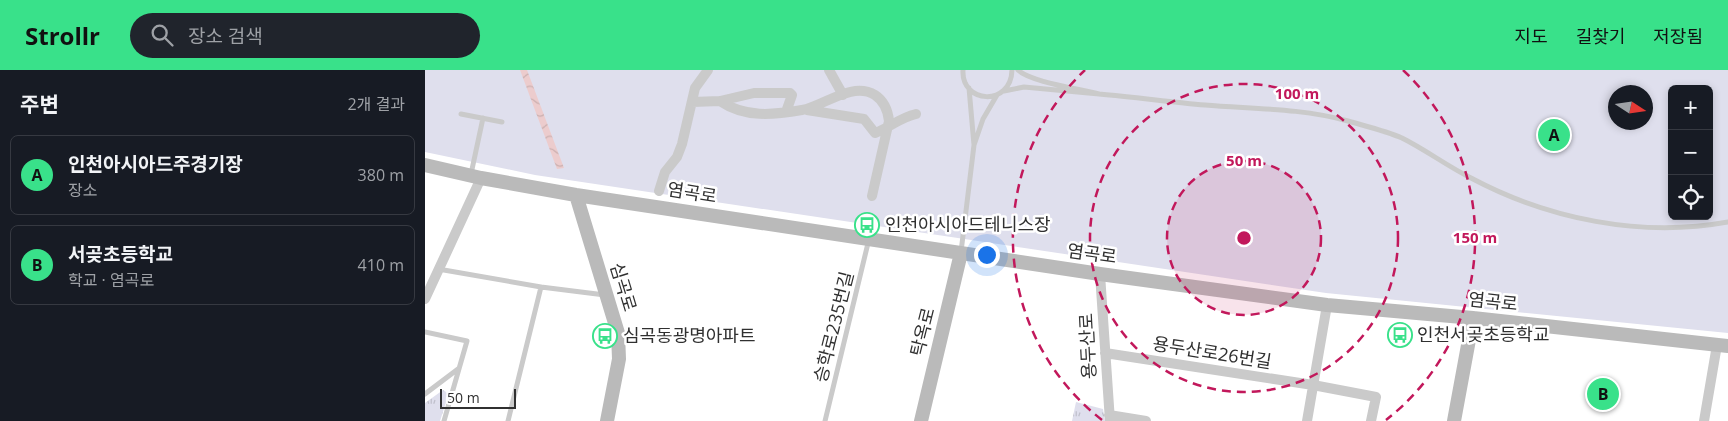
<!DOCTYPE html>
<html lang="ko">
<meta charset="utf-8">
<style>
body{margin:0;font-family:"Open Sans","Noto Sans KR",sans-serif;background:#20242c;color:#f1f3f6}
.controls{position:absolute;right:15px;top:15px;display:grid;overflow:hidden;border-radius:8px;box-shadow:0 2px 8px #0003}
.controls button{width:45px;height:45px;display:grid;place-items:center;padding:0;border:0;border-bottom:1px solid #363941;background:#171b24;color:#f1f3f6;font:25px sans-serif}
.compass{position:absolute;left:1183px;top:15px;width:45px;height:45px;border-radius:50%;background:#171b24;box-shadow:0 2px 8px #0003;rotate:102deg}
.scale{position:absolute;left:15px;bottom:12px;width:76px;box-sizing:border-box;padding-left:5px;border:2px solid #303030;border-top:0;font-size:14px;line-height:18px;white-space:nowrap;color:#303030;-webkit-text-stroke:4px #fff;paint-order:stroke}
.you{position:absolute;left:561px;top:184px;width:18px;height:18px;margin:-12px;border:4px solid #fff;border-radius:50%;background:#1a73e8;box-shadow:0 0 0 8px #1a73e833}
.badge{display:grid;place-items:center;width:32px;height:32px;border-radius:50%;background:#39e18a;color:#111;font-size:16px;font-weight:700}
.pin{position:absolute;translate:-50% -50%;border:2px solid #fff;box-shadow:0 1px 5px #0006}
.list{margin:0;padding:0;list-style:none}
h2{display:flex;justify-content:space-between;align-items:center;height:65px;margin:0;padding:0 20px;font-size:21px}
h2 small{font-size:16px;font-weight:400;color:#9ea1a6}
.list li{display:grid;grid-template-columns:32px 1fr auto;gap:15px;align-items:center;box-sizing:border-box;height:80px;margin:0 10px 10px;padding:0 10px;border:1px solid #363941;border-radius:8px}
.list b{display:block;font-size:19px;white-space:nowrap}
.list p{margin:0;font-size:16px;white-space:nowrap;color:#9ea1a6}
.list em{font-size:16px;font-style:normal;color:#9ea1a6}
.icon{flex:none;width:28px;height:28px;fill:none;stroke:currentColor;stroke-width:2;stroke-linecap:round;stroke-linejoin:round}
.map{position:relative;flex:none;width:1303px;height:351px;overflow:hidden}
header{display:flex;align-items:center;gap:30px;box-sizing:border-box;height:70px;padding:0 25px;background:#39e18a;color:#111}
header strong{font-size:24px}
nav{display:flex;gap:28px;margin-inline-start:auto;font-size:18px}
.search{width:350px;height:45px;background:#20242c;display:flex;align-items:center;gap:12px;box-sizing:border-box;padding:0 18px;border-radius:28px;color:#9ea1a6;font-size:19px}
main{display:flex}
aside{flex:1;background:#171b24}
.map>svg:first-child{display:block}
.grass{fill:url(#grass-tufts)}
.garden{fill:#dfdfed;fill-rule:evenodd}
.water{fill:url(#water-waves)}
.lines{fill:none;stroke-linecap:round;stroke-linejoin:round}
.lane{stroke:#cacaca;stroke-width:5}
.street{stroke:#cacaca;stroke-width:10}
.secondary{stroke:#bababa;stroke-width:14}
.ring{fill:none;stroke:#c2185b;stroke-width:2.5;stroke-dasharray:9 6}
.labels{text-anchor:middle;stroke-width:5;stroke-linejoin:round;paint-order:stroke}
.street-label{font-size:18px;fill:#303030;stroke:#fff}
.poi-label{font-size:18px;fill:#303030;stroke:#fff;text-anchor:start}
.centre{fill:#c2185b;stroke:#fff;stroke-width:2.5}
.ring-label{font-size:15px;text-anchor:middle;font-weight:bold;fill:#c2185b;stroke:#fff;stroke-width:5;stroke-linejoin:round;paint-order:stroke}
</style>
<header>
<strong>Strollr</strong>
<div class="search"><svg class="icon" aria-label="search" viewBox="0 0 24 24"><circle cx="10" cy="10" r="6"/><path d="M15 15l6 6"/></svg>장소 검색</div>
<nav><a>지도</a><a>길찾기</a><a>저장됨</a></nav>
</header>
<main>
<aside>
<h2>주변<small>2개 결과</small></h2>
<ul class="list">
<li><span class="badge">A</span><div><b>인천아시아드주경기장</b><p>장소</p></div><em>380 m</em></li>
<li><span class="badge">B</span><div><b>서곶초등학교</b><p>학교 · 염곡로</p></div><em>410 m</em></li>
</ul>
</aside>
<div class="map">
<svg width="1303" height="351" viewBox="0 0 1303 351">
<defs>
<pattern id="grass-tufts" width="24" height="20" patternUnits="userSpaceOnUse" patternTransform="scale(1.25)"><rect width="24" height="20" fill="#dfdfed"/><path d="M3 7l-1-3M5 7V3M7 7l1-3M15 17l-1-3M17 17v-4M19 17l1-3" fill="none" stroke="#c0c0cc"/></pattern>
<pattern id="water-waves" width="16" height="10" patternUnits="userSpaceOnUse" patternTransform="scale(1.25)"><rect width="16" height="10" fill="#eccccd"/><path d="M0 5q4-4 8 0t8 0" fill="none" stroke="#cbb0b0"/></pattern>
</defs>
<rect width="100%" height="100%" fill="#fff"/>
<path class="grass" d="M18 320 21 322 23 326 15 351H0V333Z
M651 332 678 339 680 351H647Z"/>
<path class="garden" d="M0 0H1303V263L901 223 110 105 0 82ZM1247 19H1284V146H1247ZM1190 22H1220V52H1190Z"/>
<path class="water" d="M95 0H102L139 98 132 99Z"/>
<g class="lines">
<path class="lane" d="M538 0C536 34 586 37 587 0
M544 18 549 75 558 49 572 25
M579 21 599 17 674 24C656 19 605 12 593 0
M674 24C710 27 745 32 780 35 828 39 876 38 923 51 940 56 961 61 977 68 1001 80 1022 96 1046 108 1123 149 1216 168 1303 152
M36 44 77 52
M46 104 58 48
M536 182 549 75
M13 199 116 217 180 225
M0 262 42 271 19 351
M0 324 33 299
M83 351 116 217
M400 351 444 169"/>
<path class="street" d="M404 0 418 25
M295 31C320 48 348 45 377 40 399 36 427 11 450 25 459 31 463 41 464 51L447 126
M267 32 295 31 329 23H365L367 25 361 42
M382 40 439 49 450 63C466 57 474 48 491 44
M234 121 240 102 252 87 257 74 270 18 283 0
M675 204 685 351
M0 229 56 108
M680 283 888 315 951 327 946 351
M684 345 721 351
M882 351 902 235
M1279 351 1292 275"/>
<path class="secondary" d="M0 95 56 108 151 125 675 204 902 235 1048 248 1303 276
M151 125 193 263 194 289 182 351
M496 351 536 183
M1029 351 1048 248"/>
</g>
<circle cx="819" cy="168" r="77" fill="#c2185b" fill-opacity=".12"/>
<g class="ring">
<circle cx="819" cy="168" r="77"/>
<circle cx="819" cy="168" r="154"/>
<path d="M677 350A231 231 0 0 1 660 0M978 0A231 231 0 0 1 961 350"/>
</g>
<defs>
<symbol id="bus-ring" viewBox="-11 -11 22 22"><circle r="9.5" fill="#fff" stroke="#39e18a" stroke-width="1.5"/><path d="M-5-6H5V4H4V6H2V4H-2V6H-4V4H-5ZM-3.5-4V0h7V-4ZM-3.5 1.2v1.5H-2V1.2ZM2 1.2v1.5H3.5V1.2Z" fill="#39e18a"/></symbol>
</defs>
<g fill-rule="evenodd">
<use href="#bus-ring" x="428" y="141" width="28" height="28"/>
<use href="#bus-ring" x="961" y="251" width="28" height="28"/>
<use href="#bus-ring" x="166" y="252" width="28" height="28"/>
</g>
<g class="labels">
<g class="street-label">
<text transform="translate(267 123) rotate(9)" y="6">염곡로</text>
<text transform="translate(667 184) rotate(8)" y="6">염곡로</text>
<text transform="translate(198 217) rotate(73)" y="6">심곡로</text>
<text transform="translate(1068 232) rotate(6)" y="6">염곡로</text>
<text transform="translate(409 257) rotate(-76)" y="6">승학로235번길</text>
<text transform="translate(498 262) rotate(-76)" y="6">탁옥로</text>
<text transform="translate(663 276) rotate(-93)" y="6">용두산로</text>
<text transform="translate(787 283) rotate(9)" y="6">용두산로26번길</text>
</g>
<g class="poi-label">
<text x="460" y="161">인천아시아드테니스장</text>
<text x="992" y="271">인천서곶초등학교</text>
<text x="198" y="272">심곡동광명아파트</text>
</g>
</g>
<circle cx="819" cy="168" r="8" class="centre"/>
<g class="ring-label">
<text x="872" y="29">100 m</text>
<text x="819" y="96">50 m</text>
<text x="1050" y="173">150 m</text>
</g>
</svg>
<div class="controls">
<button>+</button>
<button>−</button>
<button><svg class="icon" aria-label="locate" viewBox="0 0 24 24"><circle cx="12" cy="12" r="6"/><path d="M12 2v4M12 18v4M2 12h4M18 12h4"/></svg></button>
</div>
<svg class="compass" viewBox="-18 -18 36 36"><path d="M0-13l5 13h-10z" fill="#e53935"/><path d="M0 13l5-13h-10z" fill="#9ea1a6"/></svg>
<div class="scale">50 m</div>
<div class="you"></div>
<div class="pin badge" style="left:1129px;top:65px">A</div>
<div class="pin badge" style="left:1178px;top:324px">B</div>
</div>
</main>
